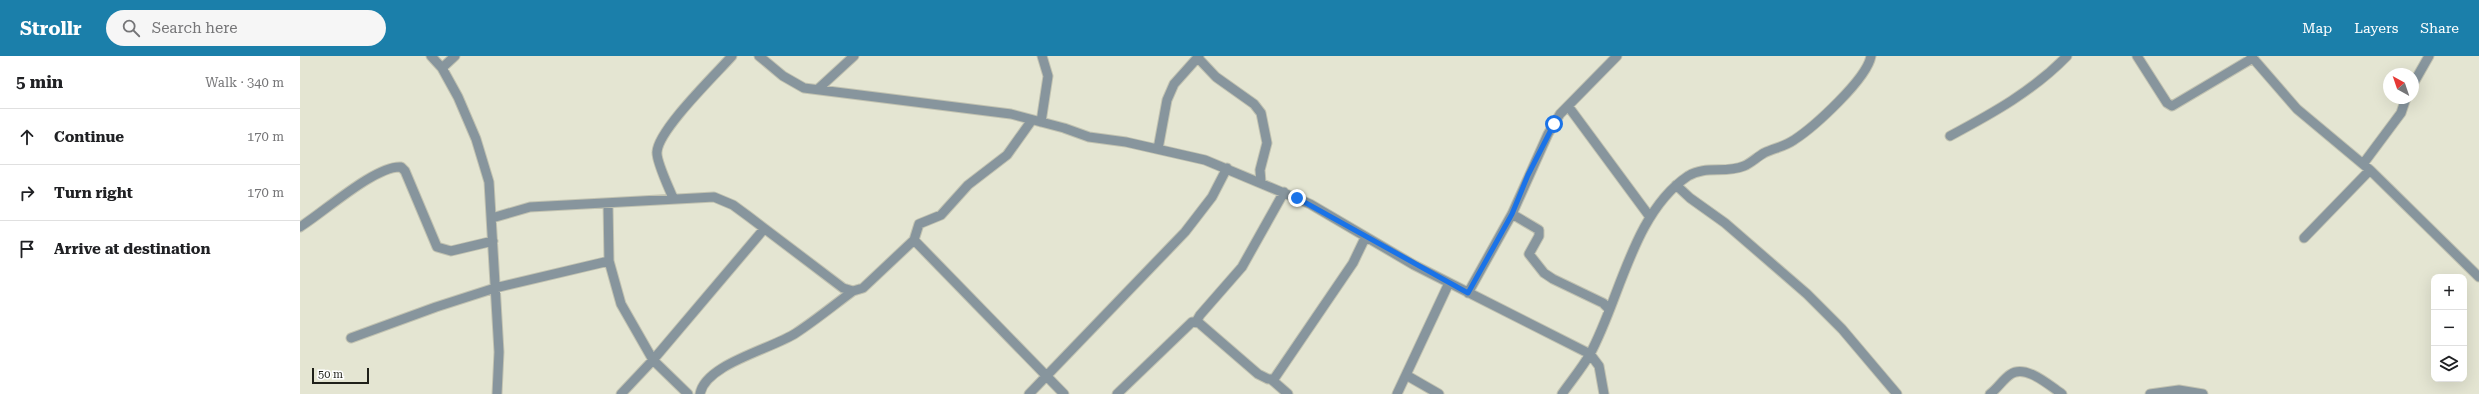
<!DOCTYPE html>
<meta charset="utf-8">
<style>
body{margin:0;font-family:"Roboto Serif",serif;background:#f6f6f6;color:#202124}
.controls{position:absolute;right:12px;bottom:12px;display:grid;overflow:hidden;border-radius:8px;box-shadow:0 4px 16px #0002}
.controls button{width:36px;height:36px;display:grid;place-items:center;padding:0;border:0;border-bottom:1px solid #e0e0e0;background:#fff;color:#202124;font:20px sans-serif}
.compass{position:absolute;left:2083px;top:12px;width:36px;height:36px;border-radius:50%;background:#fff;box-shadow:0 4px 16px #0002;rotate:320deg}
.scale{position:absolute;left:12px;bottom:10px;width:57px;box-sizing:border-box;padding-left:4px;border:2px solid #1f2019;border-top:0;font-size:11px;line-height:14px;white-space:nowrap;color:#1f2019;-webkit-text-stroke:3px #fff;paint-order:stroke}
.stop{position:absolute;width:12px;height:12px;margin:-9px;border:3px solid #1a73e8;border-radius:50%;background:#fff}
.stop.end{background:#1a73e8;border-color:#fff;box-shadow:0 1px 4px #0008}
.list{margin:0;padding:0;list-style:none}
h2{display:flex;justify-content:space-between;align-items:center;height:52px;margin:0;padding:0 16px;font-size:17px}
h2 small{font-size:13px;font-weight:400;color:#757577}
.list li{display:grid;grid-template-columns:26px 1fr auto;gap:12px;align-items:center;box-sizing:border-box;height:56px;padding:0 16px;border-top:1px solid #e0e0e0}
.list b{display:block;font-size:15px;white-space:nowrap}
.list em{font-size:13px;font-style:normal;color:#757577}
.icon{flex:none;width:22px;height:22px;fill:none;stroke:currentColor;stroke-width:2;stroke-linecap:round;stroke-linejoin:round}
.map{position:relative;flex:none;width:2179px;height:338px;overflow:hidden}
header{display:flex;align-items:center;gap:24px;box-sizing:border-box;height:56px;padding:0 20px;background:#1b7faa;color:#fff}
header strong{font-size:19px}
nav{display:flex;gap:22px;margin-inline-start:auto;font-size:14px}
.search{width:280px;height:36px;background:#f6f6f6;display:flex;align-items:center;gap:10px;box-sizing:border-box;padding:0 14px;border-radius:22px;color:#757577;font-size:15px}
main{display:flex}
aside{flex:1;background:#fff}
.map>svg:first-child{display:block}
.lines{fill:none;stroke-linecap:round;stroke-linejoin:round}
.minor-casing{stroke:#c1c2b1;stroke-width:11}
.minor{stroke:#87959d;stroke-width:9}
.route{stroke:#1a73e8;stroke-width:5}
</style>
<header>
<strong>Strollr</strong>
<div class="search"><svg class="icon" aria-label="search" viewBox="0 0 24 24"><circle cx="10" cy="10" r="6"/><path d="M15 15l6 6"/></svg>Search here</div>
<nav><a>Map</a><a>Layers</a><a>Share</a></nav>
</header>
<main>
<aside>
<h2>5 min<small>Walk · 340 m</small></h2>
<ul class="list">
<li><svg class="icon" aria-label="ahead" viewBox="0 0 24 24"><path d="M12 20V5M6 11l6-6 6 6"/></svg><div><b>Continue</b></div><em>170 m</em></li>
<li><svg class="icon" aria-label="right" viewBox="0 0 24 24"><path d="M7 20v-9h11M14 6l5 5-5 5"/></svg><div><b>Turn right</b></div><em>170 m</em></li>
<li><svg class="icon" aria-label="arrive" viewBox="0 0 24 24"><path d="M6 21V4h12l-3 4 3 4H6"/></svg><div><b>Arrive at destination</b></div></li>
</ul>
</aside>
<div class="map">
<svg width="2179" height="338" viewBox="0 0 2179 338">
<rect width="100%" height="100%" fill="#e4e5d2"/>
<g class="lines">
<defs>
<path id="minor" d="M131 0 142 12 158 41 176 83 189 126 199 296 197 338
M459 0 483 20 504 32 711 58 764 72 789 81 826 86 905 104 1010 148 1114 209 1290 298 1299 310 1304 338
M1837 0 1867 47 1872 50 1953 2
M1951 0 1997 53 2070 114 2179 221
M898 2 916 21 954 48 961 57 967 87 960 114 961 126
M142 12 155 0
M2113 28 2129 0
M518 33 554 0
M1268 50 1350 161
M741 66 748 20 742 0
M1650 80C1693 57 1733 35 1767 0
M858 93 867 44 874 28 899 0
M2063 108 2101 57 2106 42
M1376 129 1390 142 1425 167 1507 238 1542 273 1597 338
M373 142C369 132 356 105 357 96 358 74 416 18 432 0
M308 147 309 205 321 248 353 304 388 338
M1212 158 1239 174V180L1229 198 1244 217 1253 223 1303 247 1309 253
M192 162 230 151 414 141 433 149 448 160 543 232 553 235 563 232 614 184 619 168 641 159 668 129 707 99 732 64
M0 171C24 156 76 109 101 111L105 115 137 191 151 195 193 185
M2004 182 2070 114
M614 184 764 338
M1168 237 1212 158 1248 78 1260 58 1317 0
M896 266 900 259 942 211 984 136
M51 282 136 251 195 232 309 205
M1106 319 1139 338
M972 324 988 338
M321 338 353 304 464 173
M400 338C405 308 472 293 496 277 516 264 534 249 553 235
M729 338 885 176 912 141 927 112
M817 338 892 266 899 267 958 318 968 323H974L1053 207 1065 182
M1097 338 1149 227
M1262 338C1271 325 1282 312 1290 298 1320 243 1333 157 1388 120 1406 109 1425 118 1444 110 1451 107 1457 101 1464 97 1474 92 1484 91 1494 84 1514 71 1567 23 1571 0
M1690 338C1698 332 1703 323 1711 318 1726 308 1750 330 1762 338
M1850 338 1879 334 1903 338"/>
</defs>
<use href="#minor" class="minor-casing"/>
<use href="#minor" class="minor"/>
</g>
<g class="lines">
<path class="route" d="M997 142 1168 237 1212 158 1228 119 1254 68"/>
</g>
</svg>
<div class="controls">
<button>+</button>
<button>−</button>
<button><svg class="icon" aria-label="layers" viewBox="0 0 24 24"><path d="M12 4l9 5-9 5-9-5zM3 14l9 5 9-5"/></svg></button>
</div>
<svg class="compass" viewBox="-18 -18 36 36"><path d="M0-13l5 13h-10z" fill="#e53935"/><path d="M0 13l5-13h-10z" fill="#757577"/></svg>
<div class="scale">50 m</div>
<div class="stop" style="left:1254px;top:68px"></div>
<div class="stop end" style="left:997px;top:142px"></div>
</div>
</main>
